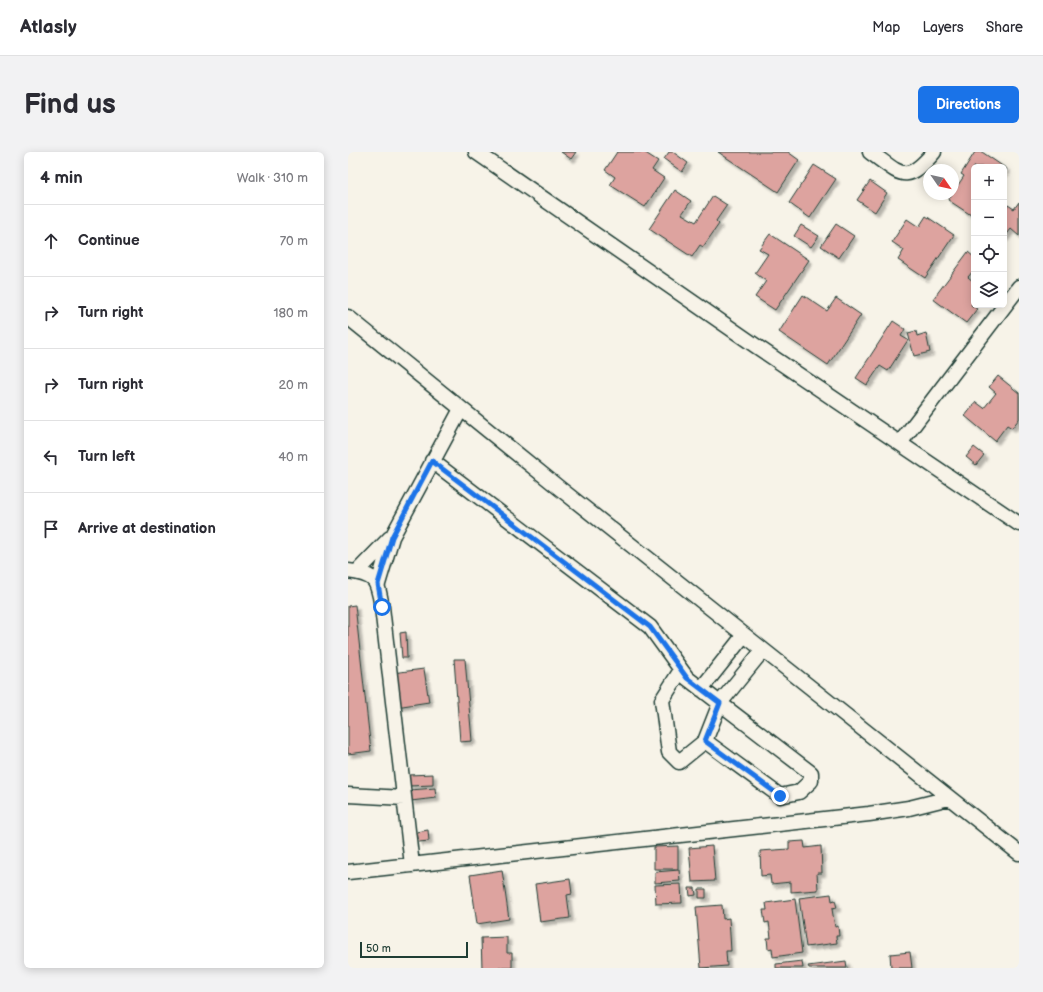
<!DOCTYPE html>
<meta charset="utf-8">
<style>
body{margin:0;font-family:"Balsamiq Sans",sans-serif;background:#f2f2f3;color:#2b2b33}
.controls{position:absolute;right:12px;top:12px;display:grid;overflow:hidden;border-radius:6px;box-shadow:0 2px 10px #0003}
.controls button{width:36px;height:36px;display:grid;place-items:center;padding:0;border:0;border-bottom:1px solid #e1e1e2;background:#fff;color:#2b2b33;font:20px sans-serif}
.compass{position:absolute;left:575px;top:12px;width:36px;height:36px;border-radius:50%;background:#fff;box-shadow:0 2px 10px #0003;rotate:124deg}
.scale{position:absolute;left:12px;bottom:10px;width:108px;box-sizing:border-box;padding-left:4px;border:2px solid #1f3d34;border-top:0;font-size:11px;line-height:14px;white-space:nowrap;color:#1f3d34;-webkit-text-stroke:3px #f7f3e8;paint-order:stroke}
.stop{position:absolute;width:12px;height:12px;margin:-9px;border:3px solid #1a73e8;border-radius:50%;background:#fff}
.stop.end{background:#1a73e8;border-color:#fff;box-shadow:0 1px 4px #0008}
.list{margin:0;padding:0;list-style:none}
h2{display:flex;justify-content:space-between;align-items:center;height:52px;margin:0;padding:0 16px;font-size:17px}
h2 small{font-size:13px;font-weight:400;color:#7c7c81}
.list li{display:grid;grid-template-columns:26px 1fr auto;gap:12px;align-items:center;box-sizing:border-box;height:72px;padding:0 16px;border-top:1px solid #e1e1e2}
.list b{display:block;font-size:15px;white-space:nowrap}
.list em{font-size:13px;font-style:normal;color:#7c7c81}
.icon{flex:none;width:22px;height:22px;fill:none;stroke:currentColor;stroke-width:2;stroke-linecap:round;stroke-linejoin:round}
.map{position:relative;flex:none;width:671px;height:816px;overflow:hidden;border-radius:6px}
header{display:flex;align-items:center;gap:24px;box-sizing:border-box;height:56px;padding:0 20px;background:#fff;border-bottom:1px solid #e1e1e2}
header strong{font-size:19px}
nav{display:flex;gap:22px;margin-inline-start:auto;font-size:14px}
.intro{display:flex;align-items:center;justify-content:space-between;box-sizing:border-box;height:96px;padding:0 24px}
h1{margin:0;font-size:28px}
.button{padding:10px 18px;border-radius:6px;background:#1a73e8;color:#fff;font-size:14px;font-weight:700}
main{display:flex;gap:24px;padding:0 24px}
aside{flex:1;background:#fff;border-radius:6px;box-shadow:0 2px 10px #0003}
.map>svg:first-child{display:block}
.building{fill:#dda39f;stroke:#1f3d34;filter:url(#shadow)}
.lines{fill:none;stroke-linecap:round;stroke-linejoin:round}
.minor-casing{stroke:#1f3d34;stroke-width:17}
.minor{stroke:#f7f3e8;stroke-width:14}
.route{stroke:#1a73e8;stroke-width:5}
</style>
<header>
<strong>Atlasly</strong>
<nav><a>Map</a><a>Layers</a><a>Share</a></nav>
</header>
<div class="intro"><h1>Find us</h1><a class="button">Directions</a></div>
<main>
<aside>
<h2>4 min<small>Walk · 310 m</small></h2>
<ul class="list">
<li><svg class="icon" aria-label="ahead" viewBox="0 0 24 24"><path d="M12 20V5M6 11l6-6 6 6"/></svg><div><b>Continue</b></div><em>70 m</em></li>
<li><svg class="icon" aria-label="right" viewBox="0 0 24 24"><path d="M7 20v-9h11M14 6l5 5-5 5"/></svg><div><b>Turn right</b></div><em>180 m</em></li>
<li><svg class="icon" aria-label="right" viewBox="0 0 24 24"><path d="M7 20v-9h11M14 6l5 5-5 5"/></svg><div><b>Turn right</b></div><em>20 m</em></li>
<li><svg class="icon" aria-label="left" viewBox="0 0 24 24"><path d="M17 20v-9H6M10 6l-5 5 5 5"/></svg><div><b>Turn left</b></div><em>40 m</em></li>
<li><svg class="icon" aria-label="arrive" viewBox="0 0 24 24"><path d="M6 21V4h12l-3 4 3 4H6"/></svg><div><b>Arrive at destination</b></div></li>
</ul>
</aside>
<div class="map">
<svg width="671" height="816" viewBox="0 0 671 816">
<defs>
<filter id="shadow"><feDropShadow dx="3.5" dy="3.5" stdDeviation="1" flood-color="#0004"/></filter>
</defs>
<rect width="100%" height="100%" fill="#f7f3e8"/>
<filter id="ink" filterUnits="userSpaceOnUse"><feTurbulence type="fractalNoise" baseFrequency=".025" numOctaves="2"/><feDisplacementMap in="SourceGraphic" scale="8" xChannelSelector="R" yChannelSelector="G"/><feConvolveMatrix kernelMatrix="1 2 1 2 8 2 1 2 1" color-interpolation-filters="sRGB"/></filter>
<g filter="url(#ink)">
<path class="building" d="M213 0H228L223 7Z
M269 0H296L310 9 304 18 316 26 297 55 262 33 267 25 257 18Z
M321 0H325L340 11 334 20 316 7Z
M370 0H440L451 8 430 40Z
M627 0H634L659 17 656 21V15H626V65L600 48 616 24 613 22Z
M466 13 488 27 462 66 441 51Z
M522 29 539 41 527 60 509 48Z
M327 38 343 49 334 62 348 70 365 44 379 53 368 69 371 72 355 95 352 93 344 105 301 77Z
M671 50V84L663 77 656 86V59L660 53 666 57Z
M578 64 606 83 577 126 550 108 556 98 544 90 559 67 571 75Z
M488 72 506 84 491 106 473 94Z
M453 73 471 84 463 95 446 84Z
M422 82 461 108 427 158 407 145 418 129 407 121 420 102 411 97Z
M620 100 626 105V118L620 125 626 130V149L623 153 629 157 618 171 585 147Z
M455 143 479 159 488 146 513 163 480 213 431 180Z
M545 169 557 177 553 184 560 188 540 219 532 214 519 233 508 226Z
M568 179 569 184 578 181 582 200 566 204 560 181Z
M650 224 671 241V267L664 276 659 273 647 289 617 264 628 250 636 256 648 241 641 235Z
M626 295 636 303 628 313 618 305Z
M7 453 23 599 0 602V454Z
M58 480 59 506H54L52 481Z
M106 507H117L124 589 112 590Z
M76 517 81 550 48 555 44 521Z
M85 622V633L61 634 60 623Z
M87 636 88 646 63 649 62 638Z
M80 678 81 689 71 690 69 680Z
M456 689 457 696 473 694 474 721H469L470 738 443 740V730L423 732 422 723 413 724 412 699 441 697V690Z
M330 694V717H306V695Z
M364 694 367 729 344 730 341 696Z
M154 718 161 767 129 772 122 723Z
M331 718 332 729 307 731V720Z
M222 727 224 742 219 743 222 766 192 770 187 732Z
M333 732 334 751 308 752 307 733Z
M341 736H347L348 743 342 744Z
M351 737H358V746H351Z
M483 742 484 749 487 748 489 756 484 757 487 775 490 774 491 784H488L489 791 458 795 451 746Z
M447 747 454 801 425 805 424 796 420 797 419 786H423L421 770 417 771 415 758H419L418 751Z
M374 753 375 767 381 766 383 799H378L379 814 353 816 348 755Z
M159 785V801H164V816H134L133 786Z
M562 800 564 816H543L542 802Z
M454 809 455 816H428V812Z
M498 809 499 816H461L460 814Z"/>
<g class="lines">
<defs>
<path id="minor" d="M128 0 408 194 671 372
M522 0C553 22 557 34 586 0
M0 165 210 335 671 701
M552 291 671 135
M84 309 302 475 339 526 463 621V629L451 640 432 644 357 589
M0 419C29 423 29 428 34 455L64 713
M9 420 42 386
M30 432 44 385 113 257
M333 518 314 548 321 600 331 610 357 589 372 551 415 498
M353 537 396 483
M0 643 56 646
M0 720 521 662 561 656 601 646"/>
</defs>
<use href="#minor" class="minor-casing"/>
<use href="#minor" class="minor"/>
</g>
</g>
<g class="lines" filter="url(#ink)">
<path class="route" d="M34 455 30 432 44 385 84 309 302 475 339 526 372 551 357 589 432 644"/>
</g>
</svg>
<div class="controls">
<button>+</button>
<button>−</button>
<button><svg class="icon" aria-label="locate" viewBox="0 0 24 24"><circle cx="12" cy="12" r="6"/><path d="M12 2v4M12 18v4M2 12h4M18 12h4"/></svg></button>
<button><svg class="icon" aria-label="layers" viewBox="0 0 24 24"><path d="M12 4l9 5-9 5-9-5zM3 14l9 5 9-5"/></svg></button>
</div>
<svg class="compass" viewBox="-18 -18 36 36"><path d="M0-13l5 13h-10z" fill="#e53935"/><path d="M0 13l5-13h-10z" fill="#7c7c81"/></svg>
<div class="scale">50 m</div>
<div class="stop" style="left:34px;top:455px"></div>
<div class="stop end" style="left:432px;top:644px"></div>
</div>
</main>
